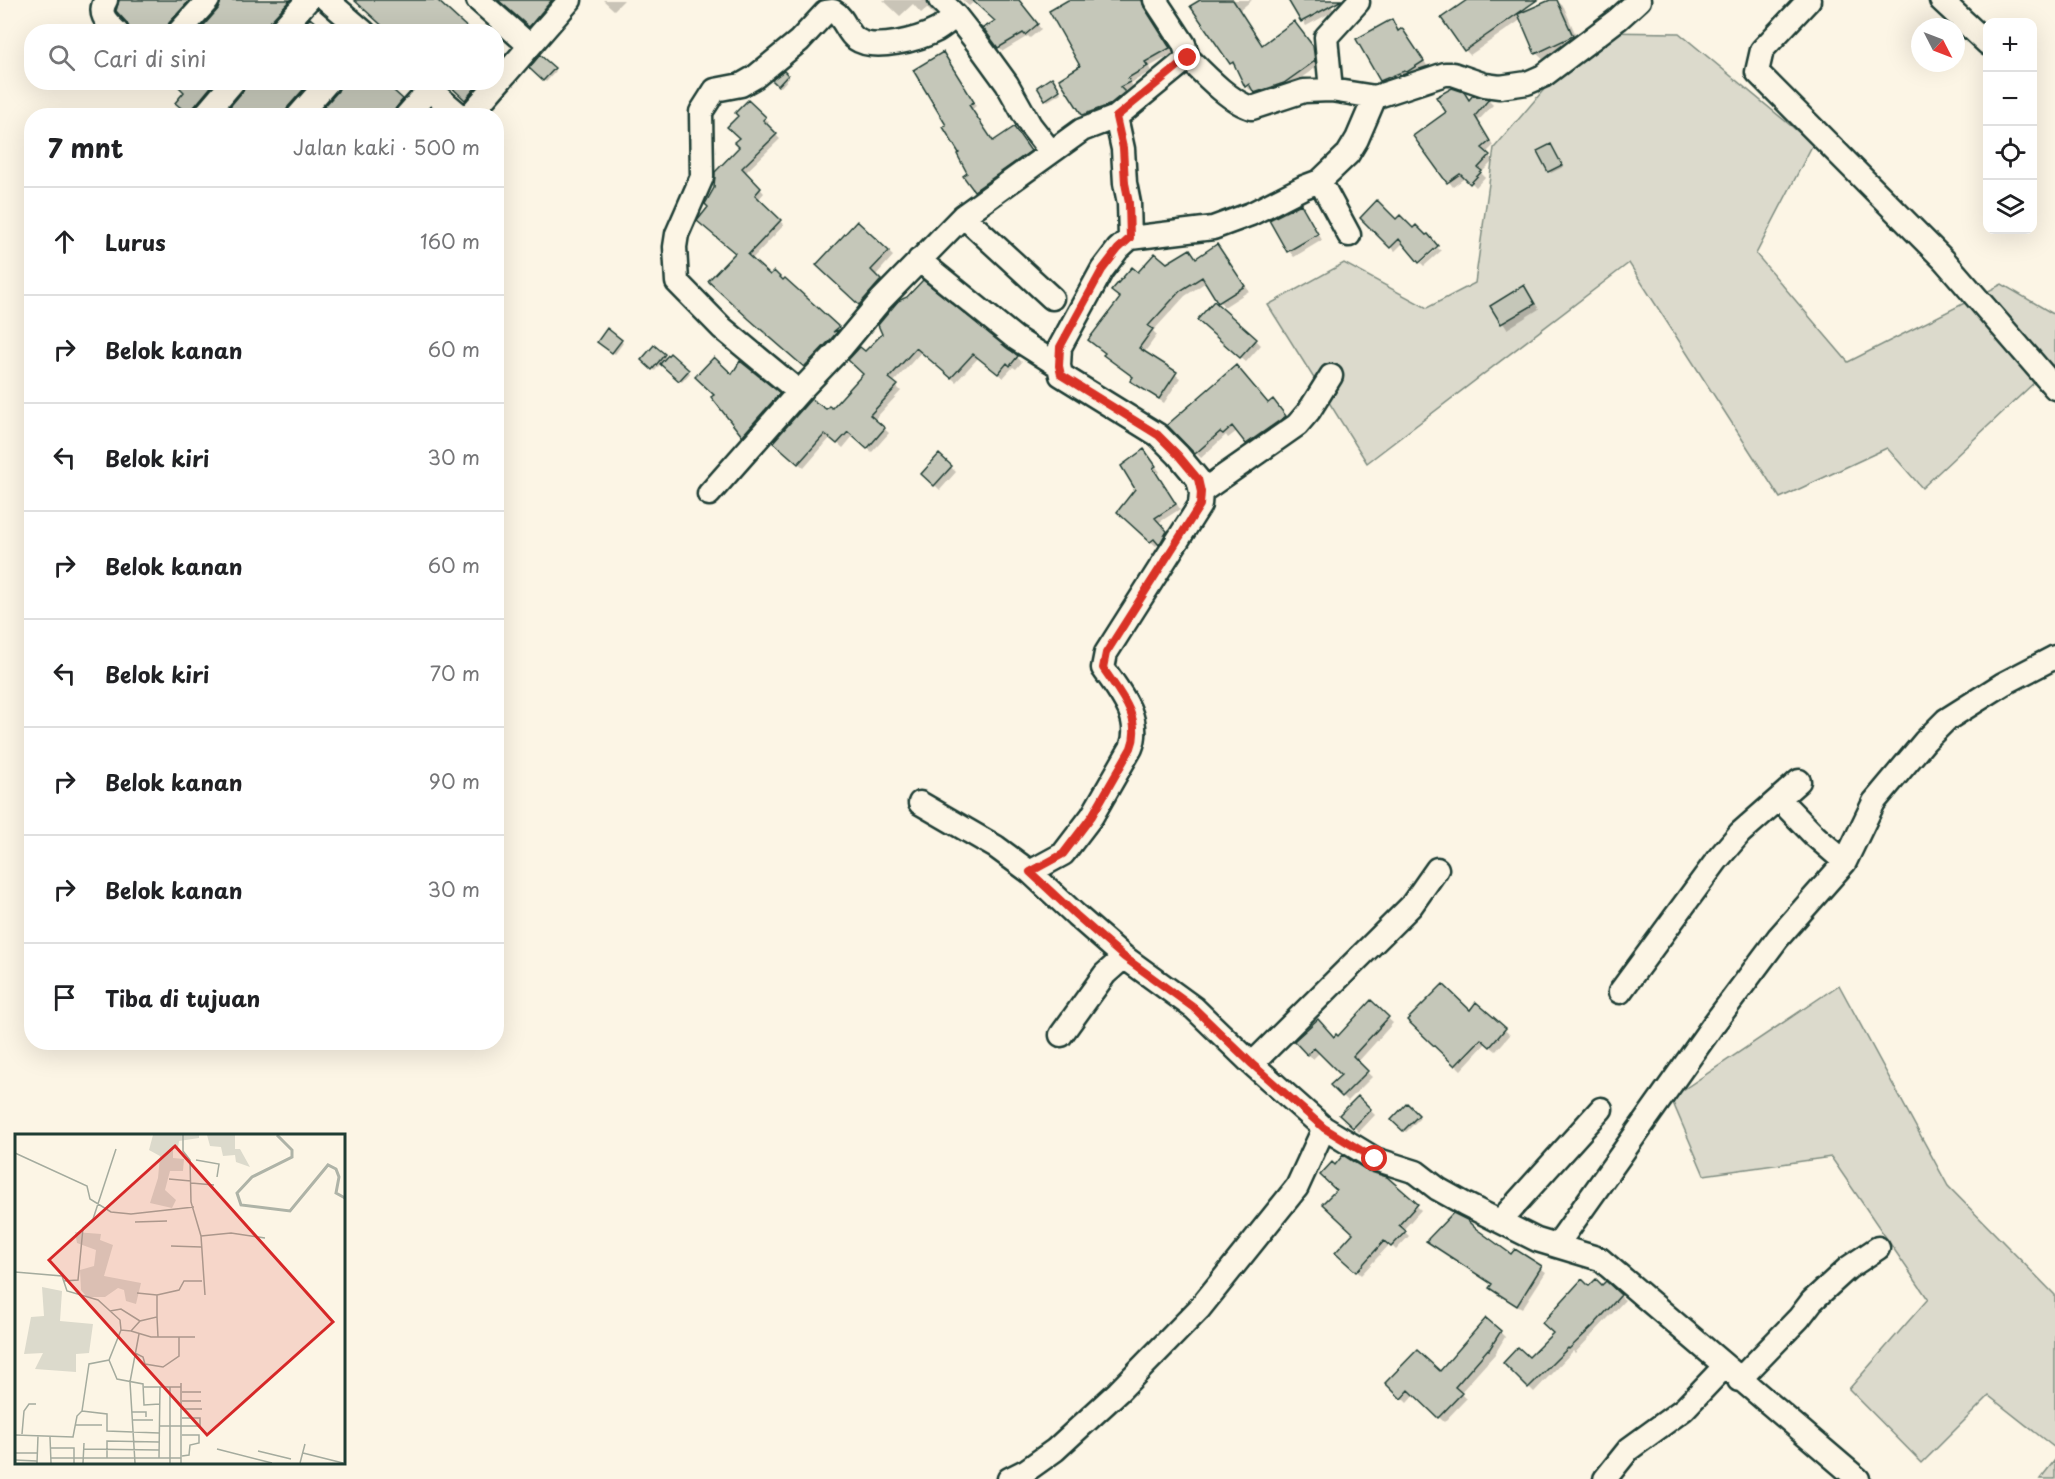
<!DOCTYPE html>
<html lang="id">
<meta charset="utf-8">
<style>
body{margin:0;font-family:"Playpen Sans",sans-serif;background:#f2f2f2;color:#202124}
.controls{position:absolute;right:18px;top:18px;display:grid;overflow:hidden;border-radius:12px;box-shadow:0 6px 24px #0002}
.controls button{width:54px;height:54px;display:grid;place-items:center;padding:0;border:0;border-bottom:2px solid #e0e0e0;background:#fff;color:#202124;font:30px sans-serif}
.compass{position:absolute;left:1911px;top:18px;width:54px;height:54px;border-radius:50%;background:#fff;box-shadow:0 6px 24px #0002;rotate:132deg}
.stop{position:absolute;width:18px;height:18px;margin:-14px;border:4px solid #d93025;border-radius:50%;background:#fff}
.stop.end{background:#d93025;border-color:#fff;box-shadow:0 2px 6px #0008}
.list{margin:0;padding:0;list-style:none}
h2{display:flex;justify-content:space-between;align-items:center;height:78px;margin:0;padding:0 24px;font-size:26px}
h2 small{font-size:20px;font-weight:400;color:#757577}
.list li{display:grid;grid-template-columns:39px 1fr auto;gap:18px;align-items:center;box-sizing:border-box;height:108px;padding:0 24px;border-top:2px solid #e0e0e0}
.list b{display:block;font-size:22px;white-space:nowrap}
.list em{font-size:20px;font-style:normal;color:#757577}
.icon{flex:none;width:33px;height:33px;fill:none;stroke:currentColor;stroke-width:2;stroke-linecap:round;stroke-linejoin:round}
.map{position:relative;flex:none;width:2055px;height:1479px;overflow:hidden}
.search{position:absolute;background:#fff;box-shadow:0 6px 24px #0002;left:24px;top:24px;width:480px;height:66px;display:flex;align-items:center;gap:15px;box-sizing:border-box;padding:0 21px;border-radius:24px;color:#757577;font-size:22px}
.panel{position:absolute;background:#fff;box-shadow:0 6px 24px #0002;left:24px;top:108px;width:480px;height:942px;border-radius:24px}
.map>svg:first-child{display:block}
.green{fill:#dcdacc;stroke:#7e8c80;stroke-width:1.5}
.shadow{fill:#0003}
.building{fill:#c5c7b9;stroke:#1f3d34;stroke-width:1.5}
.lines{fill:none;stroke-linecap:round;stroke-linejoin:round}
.minor-casing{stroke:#1f3d34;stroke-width:27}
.minor{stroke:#fcf5e5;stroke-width:22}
.route{stroke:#d93025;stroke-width:8}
.inset-river{fill:none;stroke:#aeb3a7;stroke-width:3}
.inset-road{fill:none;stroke:#a4ab9e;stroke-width:1.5}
.view{fill:#d62828;fill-opacity:0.15;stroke:#d62828;stroke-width:3}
.inset-edge{fill:none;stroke:#1f3d34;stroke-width:3}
</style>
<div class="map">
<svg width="2055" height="1479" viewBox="0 0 2055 1479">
<rect width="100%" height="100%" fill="#fcf5e5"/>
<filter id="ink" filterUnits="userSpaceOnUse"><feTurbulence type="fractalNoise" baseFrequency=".0167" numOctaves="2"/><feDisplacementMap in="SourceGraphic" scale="12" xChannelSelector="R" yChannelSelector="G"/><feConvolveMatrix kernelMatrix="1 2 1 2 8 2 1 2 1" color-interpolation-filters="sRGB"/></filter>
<g filter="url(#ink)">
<path class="green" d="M1593 32 1679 33 1813 144 1756 254 1848 362 2002 284 2055 315V363L1922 488 1887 448 1780 498 1629 263 1367 463 1268 305 1344 263 1427 308 1475 283 1494 148Z
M1839 985 1948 1186 2055 1295V1448L1989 1396 1922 1463 1849 1389 1928 1299 1831 1157 1704 1175 1671 1098Z
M2055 1460V1479H2040Z"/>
<path class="shadow" d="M121 0H195L171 25 168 32H133Z
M223 0H292L293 1 268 32H198L219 10Z
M500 0H557L532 28Z
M603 0H624L614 10Z
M883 0H931V10L938 19 927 8 921 13 913 4 900 16Z
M962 0H1018L1041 29 1030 38 1028 36 1003 51 999 47 997 21 975 1 969 6Z
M1071 0H1148L1146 6 1148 13 1174 53 1149 67 1151 71 1131 83 1133 87 1124 92 1129 97 1088 119 1061 79 1082 66Z
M1202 0H1252L1240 10 1263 46 1298 27 1317 52 1318 66 1288 87 1260 97 1253 88 1250 90 1246 86 1237 66 1235 67 1231 63Z
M1290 0H1328L1334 11 1306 26Z
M1470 0H1519L1527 11 1556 0 1564 7 1580 45 1545 61 1536 53 1522 19 1470 55 1465 50Z
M1392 21 1400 31 1402 30 1407 35 1428 67 1413 77 1387 85 1381 80Z
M943 54 976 106 971 110 994 142 1018 132 1033 155 979 194 965 176 969 174 948 126Z
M496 56 502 61 496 68Z
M540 57 556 71 546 82 531 68Z
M784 73 789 78 781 87 775 80Z
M1054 81 1061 93 1048 101 1046 99Z
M176 82H219L194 116H191L186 92Z
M248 82H315L290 109 287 116H224L245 92Z
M382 82 404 102 395 116H317Z
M448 82H484L468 101Z
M1463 93 1470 101 1473 97 1489 101 1493 105 1478 121 1493 146 1486 153 1493 161 1481 173 1485 177 1476 187 1466 177 1453 187 1415 137 1448 113Z
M748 102 769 122 766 125 780 139 745 173 764 193 758 200 784 225 751 260 770 277 784 282 785 280 842 332 809 370 755 323 737 253 740 116Z
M1551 146 1563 167 1551 173 1539 152Z
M1300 206 1306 211 1322 240 1294 257 1289 251 1271 221Z
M1362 218 1396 221 1404 242 1395 251Z
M857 223 893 256 875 276 885 286 865 309 818 265Z
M1217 246 1249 291 1224 307 1206 282 1185 296 1153 331 1157 335 1144 353 1180 378 1164 403 1132 381 1134 378 1138 275 1167 265 1197 259Z
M1438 248 1441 251 1424 266 1421 263Z
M1524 287 1539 309 1507 329 1492 306Z
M1204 325 1256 340 1261 345 1246 362Z
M608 330 623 343 615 354 599 341Z
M884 334 1017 357 1022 362 1016 369 1013 367 1003 378 979 357 956 382 922 351 893 383 901 391 874 420 889 433 872 452 853 436 843 448 831 437 804 468 780 447 826 412 832 410 865 374V353Z
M654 347 667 358 670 355 690 373 682 382 661 363 655 371 643 360Z
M741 363 783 399 748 439 713 398Z
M1268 404 1278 406 1290 422 1252 448 1237 431 1228 438 1226 435 1201 458 1169 425Z
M1144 451 1160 472 1157 474 1180 509 1158 523 1171 537 1164 548 1159 543 1156 546 1123 517 1137 489Z
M939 456 956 472 940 490 923 474Z
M1371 1003 1393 1023 1357 1063 1372 1077 1348 1101 1332 1085 1343 1075 1320 1052 1313 1059 1296 1042 1338 1038Z
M1477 1004 1510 1035 1496 1051 1486 1043 1461 1070 1409 1020 1470 1012Z
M1358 1098 1375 1115 1359 1132 1342 1115Z
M1407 1105 1420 1118 1406 1132 1393 1120Z
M1368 1172 1386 1178 1421 1210 1403 1230 1409 1236 1396 1250 1390 1244 1361 1275 1337 1253 1355 1233Z
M1428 1241 1512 1256 1515 1251 1546 1272 1522 1309 1495 1293 1491 1288 1493 1285Z
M1602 1287 1620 1296 1625 1300 1575 1353 1573 1351 1534 1392 1505 1363 1529 1359 1555 1333 1589 1288Z
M1500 1332 1505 1337 1495 1354 1460 1393 1466 1399 1444 1422 1415 1394 1407 1403 1387 1383 1440 1374Z"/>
<path class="building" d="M119 0H190L169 23 166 32H130L127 23 116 11Z
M221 0H290L269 23 266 32H198L218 9Z
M354 0H437L472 32H389Z
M498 0H552L529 27Z
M972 0H1019L1038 24 1025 35 1023 33 998 48 983 28 995 21Z
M1068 0H1142L1144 7 1170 48 1145 62 1148 66 1128 78 1130 82 1120 87 1125 92 1109 105 1082 115 1059 79 1080 66 1049 11Z
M1200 0H1233L1262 45 1294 21 1313 46 1315 61 1284 83 1254 93 1249 84 1245 87 1233 62 1230 64 1190 6Z
M1288 0H1342L1301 22Z
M1467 0H1537L1464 51 1441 18Z
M1550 0H1557L1573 36 1535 54 1518 14Z
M310 18 326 32H298Z
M1392 19 1398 31 1402 28 1424 61 1407 72 1404 71 1380 81 1356 39Z
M943 52 974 102 969 105 993 141 1014 127 1031 151 974 191 963 176 967 173 957 154 959 153 943 127 946 125 913 70Z
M540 55 555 68 543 81 529 68Z
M784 71 788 75 778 86 772 80Z
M1052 77 1060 90 1045 100 1037 87Z
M174 82H215L194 107 191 116 175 103 184 92Z
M246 82H310L288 107 285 116H222L243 91Z
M341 82H384L403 99 396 108 393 116H316L338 91Z
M446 82H480L465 100Z
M1452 88 1464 92 1469 100 1473 95 1489 99 1475 116 1490 141 1482 148 1490 155 1478 168 1482 171 1470 184 1460 174 1447 183 1413 136 1446 112 1436 97Z
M748 100 766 117 763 120 777 134 742 168 761 188 755 195 781 220 748 255 770 275 774 271 783 280 785 278 839 327 833 332 839 330 831 339 804 367 749 319 708 281 735 253 697 221 708 207 705 204 714 188 715 172 739 147 734 142 739 138 727 127 738 116 735 113Z
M1551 144 1562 165 1548 172 1537 151Z
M1377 200 1396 219 1400 215 1413 228 1416 225 1426 235 1428 234 1438 246 1419 263 1399 239 1390 248 1360 218Z
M1301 204 1318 234 1287 252 1269 220Z
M857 221 889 251 871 270 881 280 859 305 816 265Z
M1217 244 1245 286 1218 303 1202 277 1180 291 1148 326 1153 329 1139 348 1177 372 1159 399 1130 381 1133 377 1103 355 1105 353 1088 340 1120 298 1111 291 1132 267 1138 272 1155 253 1167 263 1190 249 1196 258Z
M923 280 1018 356 1010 366 1007 363 998 374 973 354 951 378 916 348 889 378 898 385 870 415 885 428 867 449 848 432 837 444 825 434 798 464 773 442 811 399 826 409 829 406 832 408 863 374 848 360 860 347 865 351 882 334 878 325 898 301 907 297Z
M1524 285 1535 304 1501 324 1490 306Z
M1214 301 1257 339 1240 358 1197 320Z
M607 328 622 340 612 353 597 342Z
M654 345 665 354 652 370 641 360Z
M670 353 689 370 679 381 660 364Z
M714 357 732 374 740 361 780 393 742 436 711 397 714 395 695 377Z
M1236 365 1268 403 1273 399 1286 416 1246 444 1232 426 1223 434 1220 432 1195 454 1167 425Z
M1144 449 1156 466 1153 468 1176 504 1155 518 1167 531 1159 545 1154 539 1150 542 1117 512 1135 489 1121 466Z
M939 454 952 466 934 486 921 474Z
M1443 984 1470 1010 1476 1002 1506 1028 1490 1047 1481 1039 1455 1066 1407 1020Z
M1371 1000 1389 1017 1353 1056 1368 1071 1342 1097 1330 1085 1341 1075 1314 1048 1307 1055 1294 1041 1318 1019 1334 1037 1336 1034 1338 1036Z
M1358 1096 1371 1109 1353 1128 1339 1115Z
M1407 1103 1419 1115 1403 1131 1391 1120Z
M1343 1155 1368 1171 1387 1177 1418 1204 1399 1225 1406 1231 1391 1247 1384 1241 1356 1272 1335 1253 1353 1233 1322 1204 1336 1190 1320 1175 1332 1162 1335 1165Z
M1453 1213 1467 1220 1475 1228 1511 1254 1515 1249 1542 1266 1517 1306 1489 1288 1492 1284 1426 1241Z
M1582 1279 1589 1286 1596 1279 1602 1285 1606 1281 1621 1295 1593 1326 1569 1349 1568 1348 1528 1388 1503 1363 1518 1347 1529 1357 1553 1333 1542 1323Z
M1486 1318 1501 1331 1489 1350 1488 1349 1455 1387 1462 1393 1438 1418 1409 1390 1401 1399 1385 1383 1417 1350 1440 1371Z"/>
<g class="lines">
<defs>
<path id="minor" d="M106 0C97 14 107 22 117 32
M327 0 364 32
M478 0 529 45
M940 0 956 16 978 44 1007 84 1030 125 1051 152
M1809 0 1762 50 1757 72 1944 260 2055 388
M1941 0 1988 44
M179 32 208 0
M279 32 308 0
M1188 58C1203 73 1231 103 1252 108L1304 91 1331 90 1375 97 1445 74H1453L1485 85 1500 87 1527 83 1543 76 1618 19 1639 0
M421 82 461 116
M1331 90 1326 37 1358 2
M204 116 233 82
M298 116 328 82
M406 116 429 90
M469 116 570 0
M1320 181 1349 235
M963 216 1052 298
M1130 238 1213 228 1251 214 1304 187 1320 181 1348 154 1357 139 1375 97
M919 260 1015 338 1059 366
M799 392 722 328 677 282 675 247 677 234 702 177 701 112 715 90 741 85 755 77 799 41 826 12 833 11C845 18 846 32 856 39 874 52 920 39 937 30 944 26 950 20 956 16
M1201 492 1297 425 1309 411 1331 376
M709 494 799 392 841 348 881 300 963 216 1082 130 1116 117
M1779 799 1815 836 1845 862
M920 803 996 847 1030 872 1076 915 1124 957 1194 1008 1252 1064 1324 1128 1375 1159 1416 1172 1438 1189 1465 1204 1537 1240 1600 1259 1858 1479
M1030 872 1063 854 1092 816 1131 748C1143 718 1119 691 1103 668L1106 653 1200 505 1201 492 1198 479 1178 455 1158 435 1061 375 1059 366 1060 347 1102 270 1118 249 1130 238 1129 203 1125 183 1123 149 1116 117 1188 58 1184 44 1155 0
M1620 992 1717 860 1740 833 1799 781
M1061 1035 1105 974 1124 957
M1252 1064 1411 906 1437 869
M1500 1221 1601 1109
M1557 1245 1713 1025 1778 938 1845 862 1874 802 1925 741 1946 720 2003 684 2055 657
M1739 1380 1799 1318 1812 1301 1848 1268 1878 1248
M1009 1479 1027 1470 1055 1450 1118 1392 1199 1309 1297 1187 1324 1128
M1605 1479 1629 1449 1684 1409 1724 1367"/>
</defs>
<use href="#minor" class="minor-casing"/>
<use href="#minor" class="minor"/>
</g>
</g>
<g class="lines" filter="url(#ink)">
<path class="route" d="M1188 58 1116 117 1123 148 1125 183 1129 203 1130 238 1118 249 1102 270 1060 347 1059 366 1061 375 1158 435 1178 455 1198 479 1201 492 1200 505 1106 653 1103 668C1119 692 1143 718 1131 748L1092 816 1063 854 1030 872 1076 915 1124 957 1194 1008 1252 1064 1324 1128 1375 1159"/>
</g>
<g transform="translate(15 1134)">
<rect width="330" height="330" fill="#fcf5e5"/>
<path d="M138 1H184V4L164 7 163 14H158V24L169 25 168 37H155L150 56 161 66 157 74 135 69 143 44 145 22 134 16ZM192 1H220V15H225L235 33 221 28 220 21 208 22 206 13 195 12ZM60 98 86 100 85 106 98 111 89 142 126 149 121 170 111 167 109 156 103 154 90 163H72L66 156 65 136 79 132 81 116 62 109ZM27 153 47 157 45 187 78 190 74 219 61 220V238L20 235 28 219 9 220 16 183 29 182Z" fill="#dcdacc"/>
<path class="inset-river" d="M262 1 277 16V23L237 43 222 59 226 71 275 77 313 31 321 35 324 43 321 59 330 64"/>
<path class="inset-road" d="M168 1V17L175 26 176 68 186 102 190 161M0 19 72 52 75 65 96 78 116 80 179 73M181 26 204 30 202 43M154 45 176 47M176 49 199 51M120 88 152 87M186 102 216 99 250 104M156 112 186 113M0 138 47 142 52 157 83 166 105 186 106 196M48 147 63 146 68 94 78 85 101 15M122 159 142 161 164 156 169 147H187M95 177 106 175 125 187M142 183 143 203M116 197 136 203H180M120 219 128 223 130 230 148 233 164 222V203M94 226 102 245 128 250 129 271 145 270M129 253H166M167 258H186M167 267H186M167 275H187M67 277 92 280V297L144 299M117 278H131V283M117 286H138M60 291H87M145 292H185V284H167M7 300 9 277 14 270H21M0 301 58 303 62 282 67 277 74 230 94 226 106 196 116 197 125 187 142 183V161M35 303 36 329M35 314H59V329M68 315 144 316M202 315 257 329M243 317 276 325M0 319H23M288 319 328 329M167 322 174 321 175 311 184 309V301H167M36 324H166M92 324V307L144 308M144 324 145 253M0 326 22 327M22 329 23 302M68 329 69 309M120 329 115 248 124 200M155 329V253M166 329V249M285 329 290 310"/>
<path class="view" d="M160 12 318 188 192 301 34 126Z"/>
<rect width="330" height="330" class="inset-edge"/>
</g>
</svg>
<div class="controls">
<button>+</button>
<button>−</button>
<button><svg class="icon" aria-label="locate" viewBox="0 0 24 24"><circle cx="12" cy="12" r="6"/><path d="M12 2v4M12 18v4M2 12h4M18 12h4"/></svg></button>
<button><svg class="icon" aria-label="layers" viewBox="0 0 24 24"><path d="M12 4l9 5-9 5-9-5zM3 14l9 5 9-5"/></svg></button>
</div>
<svg class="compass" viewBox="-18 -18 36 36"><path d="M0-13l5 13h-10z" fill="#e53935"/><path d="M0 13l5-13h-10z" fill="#757577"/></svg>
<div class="stop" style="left:1375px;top:1159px"></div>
<div class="stop end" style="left:1188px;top:58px"></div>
<div class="search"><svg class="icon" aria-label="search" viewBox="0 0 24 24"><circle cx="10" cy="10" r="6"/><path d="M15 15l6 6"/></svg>Cari di sini</div>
<section class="panel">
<h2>7 mnt<small>Jalan kaki · 500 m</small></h2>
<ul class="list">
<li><svg class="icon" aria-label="ahead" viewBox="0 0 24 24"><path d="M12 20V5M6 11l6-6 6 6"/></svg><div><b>Lurus</b></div><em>160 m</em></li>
<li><svg class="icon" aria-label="right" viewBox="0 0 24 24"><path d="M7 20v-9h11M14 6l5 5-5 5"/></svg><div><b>Belok kanan</b></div><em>60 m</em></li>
<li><svg class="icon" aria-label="left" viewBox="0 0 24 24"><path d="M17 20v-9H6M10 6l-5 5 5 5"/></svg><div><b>Belok kiri</b></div><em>30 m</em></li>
<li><svg class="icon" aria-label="right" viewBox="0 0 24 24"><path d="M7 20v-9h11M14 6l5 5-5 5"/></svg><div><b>Belok kanan</b></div><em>60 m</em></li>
<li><svg class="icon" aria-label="left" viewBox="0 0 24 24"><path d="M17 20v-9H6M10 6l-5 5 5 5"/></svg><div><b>Belok kiri</b></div><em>70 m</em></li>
<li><svg class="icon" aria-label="right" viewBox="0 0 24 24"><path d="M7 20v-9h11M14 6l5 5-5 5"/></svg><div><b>Belok kanan</b></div><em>90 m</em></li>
<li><svg class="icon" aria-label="right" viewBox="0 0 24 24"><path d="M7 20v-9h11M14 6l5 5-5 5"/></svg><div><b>Belok kanan</b></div><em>30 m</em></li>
<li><svg class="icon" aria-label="arrive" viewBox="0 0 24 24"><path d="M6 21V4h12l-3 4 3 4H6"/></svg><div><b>Tiba di tujuan</b></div></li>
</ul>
</section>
</div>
